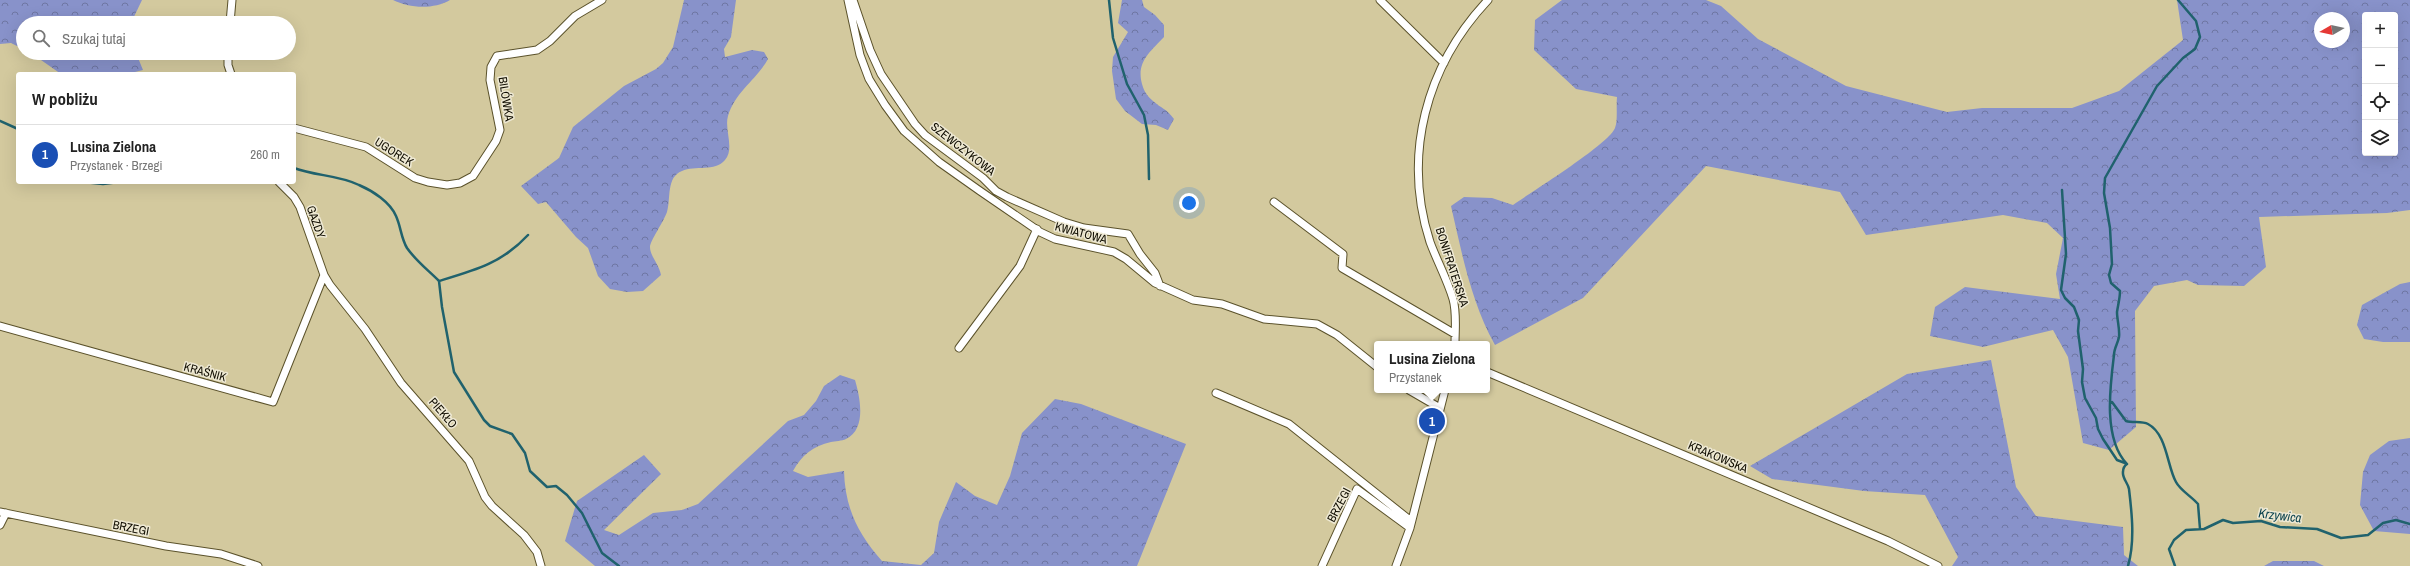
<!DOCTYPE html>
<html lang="pl">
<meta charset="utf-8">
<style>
body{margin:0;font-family:"Archivo Narrow",sans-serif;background:#f2f2f2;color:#222}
.controls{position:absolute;right:12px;top:12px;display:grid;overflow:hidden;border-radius:4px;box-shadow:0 4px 16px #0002}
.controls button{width:36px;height:36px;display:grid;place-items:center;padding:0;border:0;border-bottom:1px solid #e0e0e0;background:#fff;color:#222;font:20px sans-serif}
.compass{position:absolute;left:2314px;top:12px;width:36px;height:36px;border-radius:50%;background:#fff;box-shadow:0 4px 16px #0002;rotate:261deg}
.you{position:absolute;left:1189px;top:203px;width:14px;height:14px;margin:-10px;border:3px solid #fff;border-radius:50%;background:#1a73e8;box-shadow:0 0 0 6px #1a73e833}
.badge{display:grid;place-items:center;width:26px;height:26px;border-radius:50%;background:#111827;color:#fff;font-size:13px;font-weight:700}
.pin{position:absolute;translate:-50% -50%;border:2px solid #fff;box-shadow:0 1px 4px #0006}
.popup{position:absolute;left:1374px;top:341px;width:116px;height:52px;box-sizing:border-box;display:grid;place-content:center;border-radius:4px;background:#fff;filter:drop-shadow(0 1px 3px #0005);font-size:13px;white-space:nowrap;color:#767676}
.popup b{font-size:15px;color:#222}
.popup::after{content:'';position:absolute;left:50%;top:100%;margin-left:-8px;border:8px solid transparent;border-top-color:#fff}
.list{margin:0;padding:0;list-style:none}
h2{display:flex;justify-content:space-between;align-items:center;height:52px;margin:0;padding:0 16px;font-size:17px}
h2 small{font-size:13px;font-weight:400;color:#767676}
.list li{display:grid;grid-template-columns:26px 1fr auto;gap:12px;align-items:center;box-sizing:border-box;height:60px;padding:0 16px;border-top:1px solid #e0e0e0}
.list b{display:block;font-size:15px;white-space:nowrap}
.list p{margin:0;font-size:13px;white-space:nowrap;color:#767676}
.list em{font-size:13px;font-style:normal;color:#767676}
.icon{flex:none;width:22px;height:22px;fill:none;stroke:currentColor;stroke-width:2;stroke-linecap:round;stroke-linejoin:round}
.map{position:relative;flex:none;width:2410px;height:566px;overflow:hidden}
.search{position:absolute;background:#fff;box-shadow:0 4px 16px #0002;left:16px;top:16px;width:280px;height:44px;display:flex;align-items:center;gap:10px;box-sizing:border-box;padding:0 14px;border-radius:22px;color:#767676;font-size:15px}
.panel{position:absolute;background:#fff;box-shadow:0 4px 16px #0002;left:16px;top:72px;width:280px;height:112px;border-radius:4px}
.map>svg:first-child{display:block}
.forest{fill:url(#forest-crowns);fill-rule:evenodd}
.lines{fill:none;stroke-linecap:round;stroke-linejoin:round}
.stream{stroke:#20626d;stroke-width:2.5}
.minor-casing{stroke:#5b522b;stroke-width:9}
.minor{stroke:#fff;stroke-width:7}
.labels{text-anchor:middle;stroke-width:3;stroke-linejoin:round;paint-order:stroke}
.street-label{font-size:12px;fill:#100d01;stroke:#eee9d4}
.water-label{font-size:13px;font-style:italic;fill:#053e4a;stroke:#eee9d4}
</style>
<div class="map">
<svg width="2410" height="566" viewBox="0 0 2410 566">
<defs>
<pattern id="forest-crowns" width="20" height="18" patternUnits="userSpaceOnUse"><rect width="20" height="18" fill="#8892ca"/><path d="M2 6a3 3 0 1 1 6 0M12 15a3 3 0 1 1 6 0" fill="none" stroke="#6e76a2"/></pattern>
</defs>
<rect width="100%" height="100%" fill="#d3c99e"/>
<path class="forest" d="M0 0H142L131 23H23V49L11 43 0 44Z
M393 0H450C433 10 409 8 393 0Z
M684 0H736L731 37 724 49 725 57 752 50 764 52 768 59C757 79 735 92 728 116 724 129 735 149 725 160 715 172 695 165 682 171 666 177 671 199 667 212 664 221 650 241 650 247 650 256 659 264 661 275L643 291 627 292 610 289 598 276 588 248 576 237 546 202 538 204 521 186 559 158 573 127 624 86 656 69 663 63 673 47Z
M1122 0H1142L1144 7 1155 15 1164 25V37C1150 52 1136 62 1142 84 1144 91 1147 96 1153 101 1162 109 1166 108 1174 119L1168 130 1156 125 1142 124 1125 111 1116 99 1112 71 1113 57 1128 32 1118 23Z
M1562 0H1706L1721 6 1758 39 1846 86 1947 112 1982 108H2072L2119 91 2183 40 2177 0H2410V210L2387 213 2259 217 2266 267 2244 286 2198 285 2187 280 2154 286 2135 311 2136 427 2109 450 2083 443 2068 357 2053 330 1983 347 1930 336 1935 307 1965 287 2060 299 2056 274 2063 238 2047 223 2003 215 1866 235 1840 192 1706 166 1583 298 1495 345C1471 302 1462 254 1451 206L1464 197 1492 198 1513 205C1530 193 1609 144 1615 128 1618 120 1616 106 1617 97L1576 89 1534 50 1535 20ZM2365 15H2395V153H2365ZM2320 18H2344V42H2320Z
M31 53H136L143 70 127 74H61Z
M2410 282V342H2383L2364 339 2357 325 2362 305 2400 284Z
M1991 360 2016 487 2036 516 2123 527 2124 555 2138 566H1952L1958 557 1925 495 1864 491 1772 479 1750 466 1907 374Z
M840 375 855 380C860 397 867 429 846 439 842 441 835 441 831 442 813 446 802 455 793 471L808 477 844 471C845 508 858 534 882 561L921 565 934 553 939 522 956 482 975 496 997 505 1010 476 1022 433 1055 399 1081 404 1186 444 1137 566H595L565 541 577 501 644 455 661 474 604 530 619 535 653 513 682 510 698 504 788 421 804 415 816 401 824 386Z
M2410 438V534L2374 531 2360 505 2363 472 2370 455 2389 441Z
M2273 561H2314L2324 566H2264Z"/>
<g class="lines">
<path class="stream" d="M1109 0 1113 38 1127 84 1144 115 1148 135 1149 179
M0 121 18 129
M294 168C315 176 339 175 359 185 373 191 390 202 396 216 401 227 401 238 407 248 416 261 428 270 439 281L442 307 454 372 484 420 490 426 512 434 525 453 530 471 547 487 556 486 567 495 582 513 602 553 619 566
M83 182 103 184 119 182
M171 182H175
M2062 190 2066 254 2061 290 2065 298 2074 307 2079 320 2078 331 2083 369 2082 382 2085 398 2096 418 2098 429 2103 439 2117 460 2125 463
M439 281C476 270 502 263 528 235
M2112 402 2126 421C2133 423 2142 421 2148 424 2167 434 2167 466 2176 482 2180 490 2192 497 2198 504L2200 529
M2127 464C2103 439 2110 387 2114 355 2114 348 2118 343 2119 337 2120 329 2117 320 2117 312 2118 305 2120 298 2120 291L2111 283 2109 275 2112 264 2110 228 2104 193 2105 178 2157 86 2183 58 2195 49 2200 37 2196 21 2178 0
M2127 464C2124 466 2123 468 2123 472 2122 478 2128 483 2129 489 2132 514 2135 542 2128 566
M2175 566 2169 549 2174 540 2186 530 2204 529 2223 520 2233 523 2261 521 2280 527 2317 529 2341 538 2368 535 2383 523 2396 520 2410 524"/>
<defs>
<path id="minor" d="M848 0 860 55 869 79 885 105 904 131 939 162 980 191 1040 232 1055 239 1114 252 1126 259 1155 283 1193 300 1222 304 1264 319 1317 324 1337 335 1377 367
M853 0 870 50 881 74 915 124 925 135 983 178 996 191 1007 197 1064 222 1084 228 1128 234 1140 254 1155 273 1160 286
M1380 0 1444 63
M230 23 232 0
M228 53V65L231 74
M294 128 366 147 415 178 428 182 447 185 460 183 473 176 496 141 500 130 490 80 491 67 497 56 537 50 550 41 575 16 602 0
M279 182 294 197 300 207 324 275 330 285 365 329 401 383 469 461 485 497 492 506 524 535 537 552 541 566
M1274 202 1343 254 1342 268 1455 334
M0 326 273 402 324 275
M1455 344C1455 329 1457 313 1453 299 1447 279 1437 261 1430 242 1402 155 1426 66 1488 0
M959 348 1020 266 1037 229
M1487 372 1888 541 1938 566
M1409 390 1440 408
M1216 393 1289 424 1411 521
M0 512 166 546 221 554 258 566
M0 525 6 513
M1322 566 1357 489 1410 528
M1396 566 1410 528 1445 390"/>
</defs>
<use href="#minor" class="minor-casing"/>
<use href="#minor" class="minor"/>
</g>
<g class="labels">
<g class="street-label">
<text transform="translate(506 99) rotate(81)" y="4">BILÓWKA</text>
<text transform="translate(963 149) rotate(38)" y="4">SZEWCZYKOWA</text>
<text transform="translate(394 152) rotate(32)" y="4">UGOREK</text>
<text transform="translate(316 222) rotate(70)" y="4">GAZDY</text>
<text transform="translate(1081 233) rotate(15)" y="4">KWIATOWA</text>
<text transform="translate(1452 267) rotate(72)" y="4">BONIFRATERSKA</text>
<text transform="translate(205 372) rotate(15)" y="4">KRAŚNIK</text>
<text transform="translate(443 413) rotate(49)" y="4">PIEKŁO</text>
<text transform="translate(1718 457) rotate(23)" y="4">KRAKOWSKA</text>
<text transform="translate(1339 505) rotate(-62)" y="4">BRZEGI</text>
<text transform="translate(131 528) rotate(11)" y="4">BRZEGI</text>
</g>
<g class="water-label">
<text transform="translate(2280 515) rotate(7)" y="5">Krzywica</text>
</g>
</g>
</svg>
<div class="controls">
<button>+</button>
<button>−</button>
<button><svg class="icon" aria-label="locate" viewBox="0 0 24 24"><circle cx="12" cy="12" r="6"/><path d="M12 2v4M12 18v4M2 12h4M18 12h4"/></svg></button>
<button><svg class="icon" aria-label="layers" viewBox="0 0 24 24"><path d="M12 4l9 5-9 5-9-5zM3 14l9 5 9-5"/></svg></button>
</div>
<svg class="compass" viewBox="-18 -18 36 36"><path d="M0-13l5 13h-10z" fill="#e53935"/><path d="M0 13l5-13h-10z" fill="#767676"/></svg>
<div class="you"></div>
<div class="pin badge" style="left:1432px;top:421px;background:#1a4fb4">1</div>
<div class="popup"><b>Lusina Zielona</b>Przystanek</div>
<div class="search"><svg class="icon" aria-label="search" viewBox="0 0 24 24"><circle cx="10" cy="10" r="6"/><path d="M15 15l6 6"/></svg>Szukaj tutaj</div>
<section class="panel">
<h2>W pobliżu<small></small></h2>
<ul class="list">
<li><span class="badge" style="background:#1a4fb4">1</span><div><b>Lusina Zielona</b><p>Przystanek · Brzegi</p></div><em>260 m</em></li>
</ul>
</section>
</div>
